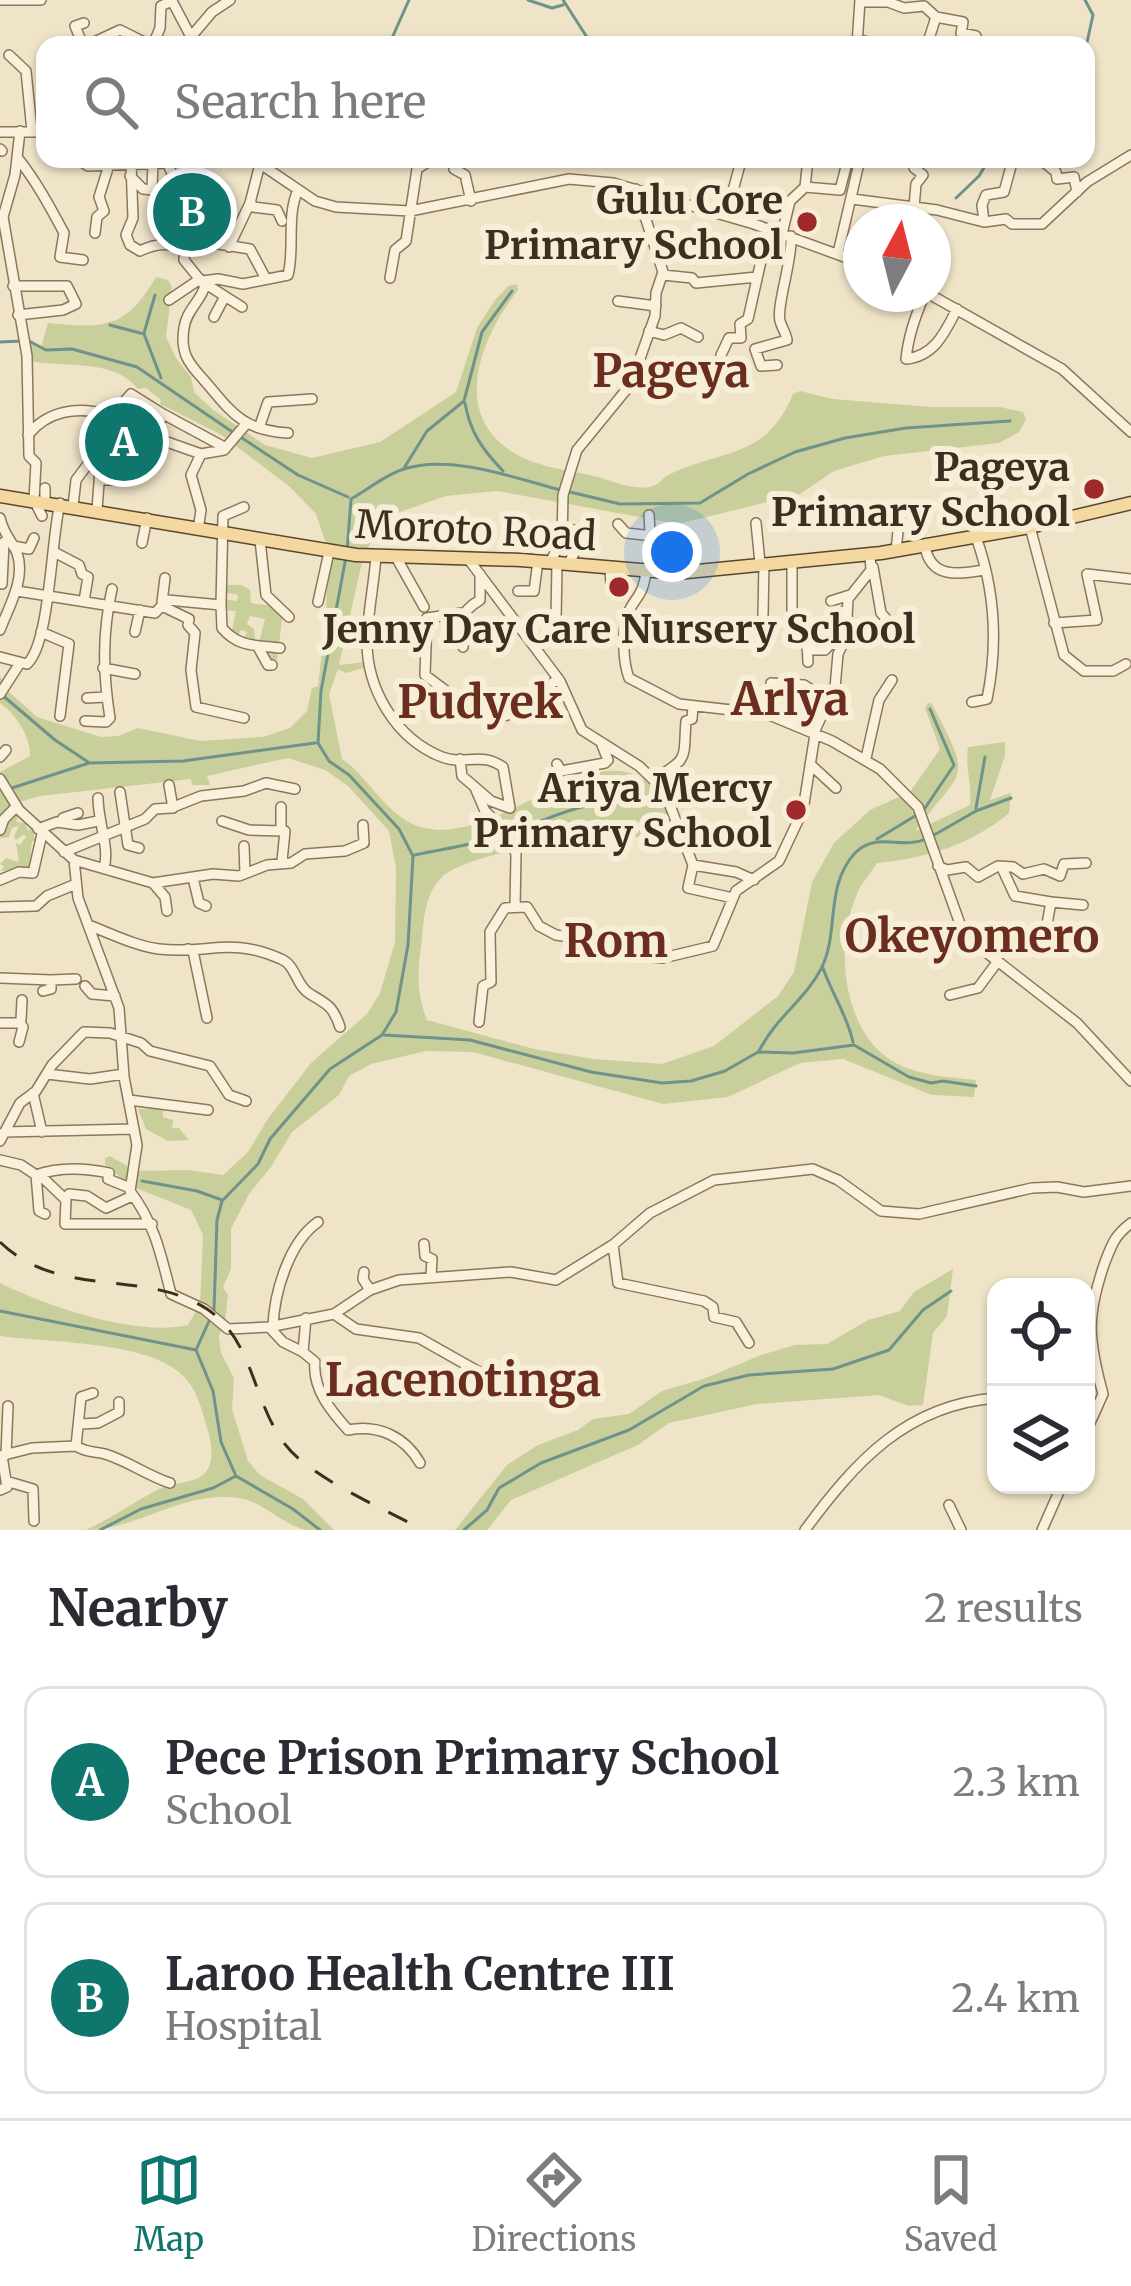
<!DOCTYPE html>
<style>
body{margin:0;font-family:Merriweather,serif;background:#f2f2f3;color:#2b2b33}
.controls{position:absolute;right:36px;bottom:36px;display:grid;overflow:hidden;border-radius:24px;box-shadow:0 3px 9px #0004}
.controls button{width:108px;height:108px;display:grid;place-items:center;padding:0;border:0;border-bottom:3px solid #e1e1e2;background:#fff;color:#2b2b33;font:60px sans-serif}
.compass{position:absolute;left:843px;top:204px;width:108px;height:108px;border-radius:50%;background:#fff;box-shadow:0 3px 9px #0004;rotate:7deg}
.you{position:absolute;left:672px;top:552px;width:42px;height:42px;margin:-30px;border:9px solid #fff;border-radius:50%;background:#1a73e8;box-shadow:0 0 0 18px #1a73e833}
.badge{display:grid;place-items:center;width:78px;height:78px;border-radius:50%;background:#0f766e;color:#fff;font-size:39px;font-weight:700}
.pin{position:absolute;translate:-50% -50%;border:6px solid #fff;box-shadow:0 3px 12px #0006}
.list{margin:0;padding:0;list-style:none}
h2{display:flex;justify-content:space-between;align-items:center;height:156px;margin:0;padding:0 48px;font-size:51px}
h2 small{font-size:39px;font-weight:400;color:#7c7c81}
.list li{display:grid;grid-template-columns:78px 1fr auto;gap:36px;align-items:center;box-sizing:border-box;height:192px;margin:0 24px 24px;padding:0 24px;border:3px solid #e1e1e2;border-radius:24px}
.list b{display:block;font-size:45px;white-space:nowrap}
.list p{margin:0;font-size:39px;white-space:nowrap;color:#7c7c81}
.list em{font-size:39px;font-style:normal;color:#7c7c81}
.icon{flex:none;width:66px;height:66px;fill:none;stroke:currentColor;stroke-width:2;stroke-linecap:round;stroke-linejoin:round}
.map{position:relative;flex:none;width:1131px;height:1530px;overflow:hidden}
.search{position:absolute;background:#fff;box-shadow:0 3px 9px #0004;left:36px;right:36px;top:36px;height:132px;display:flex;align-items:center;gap:30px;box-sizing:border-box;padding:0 42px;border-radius:24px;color:#7c7c81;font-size:45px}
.sheet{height:588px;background:#fff}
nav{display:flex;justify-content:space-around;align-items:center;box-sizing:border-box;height:168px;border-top:3px solid #e1e1e2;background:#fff;font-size:33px;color:#7c7c81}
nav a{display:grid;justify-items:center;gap:6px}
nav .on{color:#0f766e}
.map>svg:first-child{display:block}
.green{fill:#c9cf9b}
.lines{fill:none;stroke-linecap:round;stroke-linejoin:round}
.stream{stroke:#6f938a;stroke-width:3}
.minor-casing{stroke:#8d765c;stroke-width:12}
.major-casing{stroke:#5b4430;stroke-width:15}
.minor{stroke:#faf1dc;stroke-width:9}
.major{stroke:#f3d9a0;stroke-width:12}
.rail{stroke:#3d2e20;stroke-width:3;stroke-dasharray:21 21;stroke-linecap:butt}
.poi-dot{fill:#9e2a2b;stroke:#f7eed8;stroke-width:4.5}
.labels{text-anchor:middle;stroke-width:12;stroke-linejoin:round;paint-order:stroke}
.poi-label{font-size:39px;font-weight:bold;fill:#3d2e20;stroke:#f7eed8;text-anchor:end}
.street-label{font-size:39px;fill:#3d2e20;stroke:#f7eed8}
.quarter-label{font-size:45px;font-weight:bold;fill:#6b2e1e;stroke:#f7eed8}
</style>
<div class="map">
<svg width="1131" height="1530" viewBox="0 0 1131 1530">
<rect width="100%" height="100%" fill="#f0e4c8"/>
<path class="green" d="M156 277 168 280 172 287 166 337 176 358 191 377 194 392 212 409 265 445 312 458 380 442 456 392 477 328 495 300 508 286 517 284 518 290C482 336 450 411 511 451 533 466 565 470 590 475 609 479 634 492 653 486 659 484 663 478 668 475 723 448 766 460 793 394L800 391 833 399 931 407H1000L1023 412 1026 419 1019 432 999 443 884 456 834 471 800 494 678 524 497 491 446 496 391 515 364 553 339 665 365 662 367 667 346 673 338 669 329 694 342 759C371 778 387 820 425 828 514 848 629 687 676 832L669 841C654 839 638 836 623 836 587 835 467 853 442 877 423 896 424 923 421 947 417 975 417 994 427 1020L534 1049 594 1059 662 1064 714 1046 778 996 794 972 812 882 834 843 870 810 910 792 940 749 925 708 928 703 932 704C973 783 965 765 915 831L970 805C972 784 965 767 968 747L1005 742V756L990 800 1011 793 1009 813C973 844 924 859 877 863 871 873 861 883 857 894 834 945 842 1032 894 1062 919 1076 949 1077 976 1080L974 1097 932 1095 843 1059 800 1063 728 1097 663 1104 473 1052 426 1051 371 1064 349 1076 339 1095 292 1132 271 1167 249 1194 231 1229V1269L223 1287 228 1295 225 1322 200 1304 203 1235 191 1210 131 1186 105 1165V1158L110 1156 136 1171 188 1170 223 1175 248 1152 267 1120 311 1063 367 1014 380 993 395 942 396 868 389 831 348 786 325 770 288 758 207 776 210 785H192L191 779 40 796 13 804 19 813 16 822 25 823 28 831 33 827 34 837 39 841H32L29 869 1 871 4 866 0 864 6 858 19 862 16 843 20 845 26 837 24 834 16 840 14 836 19 826 12 828 9 837 0 838V772L30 756C31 737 15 713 0 703V676L6 689 37 717 101 737 118 736 138 728 200 741 263 737 290 728 307 711 312 688 318 686 326 616 328 550 316 514 290 487 220 434 160 404 161 400 146 388 138 389C114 358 64 368 30 361L27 342 41 347 48 323C104 328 125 330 156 277Z
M223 585H242L250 590 251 603 274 606 283 612 277 660 265 658 258 646 265 619 250 616 247 624 254 629 255 641 245 645 242 641 247 632 241 630 236 639 231 635 236 611 221 610 222 599 237 601 238 595 222 592Z
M163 1108V1117L173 1120 172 1128H179L189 1140 168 1141 146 1129 138 1109Z
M953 1269 947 1316 933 1333 923 1405 909 1406 879 1395 757 1404 669 1423 638 1445 511 1500 487 1530H455L507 1465 538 1445 578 1430 593 1419 629 1414 662 1391 706 1378 761 1355 795 1345 827 1344 868 1320 900 1311 914 1292Z
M0 1283C46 1306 137 1337 188 1325L199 1306 223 1324 219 1336 221 1353 234 1378 232 1409 248 1461 260 1475 303 1499 334 1530C326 1530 314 1530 306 1530 283 1525 264 1502 239 1498 182 1490 138 1530 86 1530 112 1518 134 1502 159 1489 173 1482 191 1484 203 1475 215 1465 212 1444 208 1431 203 1414 198 1393 187 1380 155 1340 49 1343 0 1336Z"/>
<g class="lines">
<path class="stream" d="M528 0 552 8 563 5
M563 0 592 45
M1085 0 1093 15 1086 47
M392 38 409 0
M956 198 979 176 989 159
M110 325 144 334 161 378
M144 333 155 295
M29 341 46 350 72 349 137 367 234 433
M0 342 22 341
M465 403C470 432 482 449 503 471
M242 438 298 475 348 497
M404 468 427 431 464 401 482 332 512 291
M570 492 620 504 700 503 748 474 795 452 845 438 906 428 1010 421
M351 499C367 490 384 476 401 470 449 453 515 478 560 490
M347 551 351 500
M1 694 55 740 88 762
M12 788 89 763 183 761 315 743
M976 808 985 757
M923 811 954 765 930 709
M934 835 976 811 1011 798
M877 839 915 816
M415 855C443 849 472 845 500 836 558 818 571 800 638 803
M823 968C832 994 847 1015 853 1042
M384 1035 470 1040 591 1072 662 1083 691 1081 725 1071 758 1052 793 1053 854 1045 909 1077 931 1083 943 1081 976 1086
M759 1051C777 1016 804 1001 821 969 840 932 824 887 855 853 877 831 901 850 926 839
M142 1181 197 1191 222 1200
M214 1310 217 1220 222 1201 258 1164 270 1139 330 1069 382 1035 396 1012 408 945 413 856 399 829 349 775 329 761 318 743 321 691 346 557
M0 1311 196 1350
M210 1319 196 1350 213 1391 221 1442 236 1476 293 1509 320 1530
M100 1530 141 1509 213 1488 236 1476
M464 1530 487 1510 499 1488 541 1463 629 1430 704 1386 749 1375 833 1369 889 1350 923 1310 951 1291"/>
<defs>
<path id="minor" d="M1 0H41
M860 2H888L904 8 924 6 936 17 963 22 961 33 976 36
M857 39 878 45
M83 45 75 26 84 23
M88 45 120 30 150 45
M153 45 160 28 161 6 172 1 191 37
M184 45 212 12 230 0
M857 45 860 0
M927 45 936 17
M9 55 26 71 32 131
M20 131 15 175 3 217 27 356 29 456 36 463 34 500 42 516
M0 132H45
M0 149 2 151
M17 157C36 181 49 205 64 233L60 257 83 260
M78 159 88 166 167 163
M166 159C172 178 196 216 194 233 192 245 184 247 184 260L205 286C200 302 186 311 184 328 180 352 188 363 203 379 231 411 240 430 288 433
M253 159 315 201 336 207 410 211 569 179 613 183 754 224 861 263
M455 159 454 169 465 175 471 201
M914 159V168L923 175 916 184 914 207
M1013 159 1004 192 986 195 982 205 984 222 1006 219 1012 224H1042L1087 182 1131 155
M1040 159 1056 172 1057 179 1074 177 1077 192
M131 163 133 218 126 235 130 245 140 251C156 243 171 242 184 250
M130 176 143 189 152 190 153 163
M805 187 840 190 848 159
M852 199 937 210 984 222
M251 203 253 207 277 210 282 221
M726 216 741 161
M95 233 97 217 104 211 99 197 109 165
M782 234 790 201 805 187 808 159
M193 240 250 249 265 277
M229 247 250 203 260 164
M838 253 860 159
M663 275 692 278 696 283 757 277
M390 278 395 250 406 241 417 169 432 159
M201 281 242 307
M203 281 218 279 243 284 288 275C295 249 286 216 298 190
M13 286H67L76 304 63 310 18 315
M925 294C916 314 908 338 906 359 935 356 945 332 957 309
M929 294 1062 369 1131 432
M169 300 200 279
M618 301 656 306
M214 317 224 298
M649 331 664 335 681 328 698 337
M721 355 729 338H741L740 324 748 319 763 252 772 237 770 229
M777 365 761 366 755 349 787 340C786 333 782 328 780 321 776 306 793 259 791 236
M163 414 226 448
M259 428 268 402 312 399
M28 435C47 411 77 406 105 414
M99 480H117L144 466 153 437 201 454
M45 488V501
M73 506 76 480 88 464
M97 509 101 458 97 444 107 410 123 403 131 394 163 414 152 438
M649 515 651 547 661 558 660 572
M0 518C5 538 12 540 17 553 26 579 9 606 0 630
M756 523 760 563
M618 524 626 533 653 536
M1030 527 1064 655 1084 671H1113L1126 664
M198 530 201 510 191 475 201 454 224 450 246 424
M260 540 266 595 289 617
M142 543 147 518
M13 546 29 549 34 538
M925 546C930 578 957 575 984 570
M896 551 898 531
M54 552 79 565 82 574 88 577 84 601
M376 556C374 584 368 612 367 639 366 689 396 739 442 757 465 766 480 751 503 767L510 808 491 801 462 776 460 759
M396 557 424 607
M469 560 560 681 582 730 639 766 664 790 693 865 688 888 733 898
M792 561V615L806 619 808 662
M550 562 562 540 563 495 577 450 631 384 655 316 656 293 663 272 636 189
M568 564 578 547 574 530
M873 567 881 613 889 622
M610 568 611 586
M646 571C643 600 632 598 627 617 622 634 623 662 629 678L679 704 767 714 832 741 880 769 918 807 964 935 1077 1023 1131 1081
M2 584 4 542
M17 591 155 613 167 600 221 605 223 516 244 507
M518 591H534L538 561
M831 601 850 595
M162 602 165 578
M318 602 329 552
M221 605 222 628C239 648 257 645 280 648
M162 606 189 619 188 625 195 633 191 670 196 707 244 718
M462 613 427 618 425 675 445 690 457 713 497 718 532 708 537 697 557 679
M763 615 764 563
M556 620 557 563
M1054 623 1097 620 1087 574 1131 579
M41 632 69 644 60 716
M135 632 140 610
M826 635 842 620 844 611
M258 647 268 665H272
M463 647C456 624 461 611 480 600V574
M807 650H825L833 641 843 643
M0 657 27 664C50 644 51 539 60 503
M103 668 135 674
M771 683 804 685 828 700
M0 694 20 663
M87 698 106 697
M972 702 987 699C998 645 995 590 976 537
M85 721 106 722 110 718C103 674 102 634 112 589
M0 757 6 750
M866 758 879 700 892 680
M557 764 561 771 605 763 608 760 602 745
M810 764 836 788
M0 779 19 810 74 860 153 883 213 874 239 876 267 865 291 863 305 854 345 851 364 843 363 825
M654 779C690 758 683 759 686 721L692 719 693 706
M169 785 173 808
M476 790 485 811 508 834 516 854 515 907
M120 792 128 845 139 848
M98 798C98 822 110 848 104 868
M281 807V831
M63 818 78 813
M222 821 249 830 285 831 282 861
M38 829 57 822 78 825 98 821
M0 830 4 819 16 807
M244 846 245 873
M64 852 145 819 155 809 171 808 201 796 244 791 266 783 295 789
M74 860 78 898 119 1008 124 1077 137 1145 130 1191C155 1224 161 1255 171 1294L204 1309 228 1329 269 1327 334 1314 370 1290 399 1280 511 1272 556 1280 614 1244 650 1213 714 1180 813 1169 838 1180 881 1211 919 1214 1032 1188 1057 1187 1084 1192 1131 1186
M693 865 736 872 754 880
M938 866 947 870 966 867 978 877 998 866 1013 867 1023 874 1044 869 1060 876 1064 864 1086 863
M1002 868 1015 896 1051 902 1045 935 1035 939
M193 878 199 903 206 906
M0 880 19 872 33 873 42 834
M153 883 165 897 167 911
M1051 902 1083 905
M0 907 36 906 47 896 76 884
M88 925C110 933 135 946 159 949 208 955 229 936 281 959 296 965 296 986 310 994 327 1004 333 1006 340 1027
M188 949 193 951 207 1018
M0 978 51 980V989L43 991
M51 980 76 979
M85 986 92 994 115 996
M950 995 978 988 998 961
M21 1020 22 1000
M479 1022 483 986 491 982 490 932 505 908 527 907 539 926 556 935 591 940 620 954 663 958 713 946 736 891 779 861 803 810 816 728 835 688 838 654 846 637 848 599 871 570 870 555
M0 1023H20L23 1027 19 1042
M47 1074 90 1079 124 1074
M33 1093 42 1132
M129 1100 208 1110
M4 1132 134 1129
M0 1141 20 1103 36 1091 52 1065 84 1032 110 1033 141 1043 150 1051 210 1066 229 1095 246 1101
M0 1160 21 1165 36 1175C59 1167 85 1168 109 1173L108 1179 130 1188
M36 1175 39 1211 45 1214
M40 1175 66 1200 65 1224H152
M69 1194 87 1196 106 1208 132 1196
M424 1244 425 1256 432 1259 431 1277
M613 1245 618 1283 704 1301 713 1307 714 1317 736 1322 749 1343
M364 1272 363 1279 370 1290
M334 1314 356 1329 419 1338 504 1386 549 1385
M306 1318 303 1352 315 1362C312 1389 332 1412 348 1430 379 1424 405 1437 420 1463
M269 1327 283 1342 303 1352
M273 1327C274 1293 289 1242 318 1222
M81 1424 98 1423 119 1412V1402
M1086 1432 1103 1394C1088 1339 1086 1316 1105 1262 1112 1244 1115 1235 1131 1223
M76 1446 81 1397 93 1393
M6 1455 8 1406
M0 1456 32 1448 76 1446C87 1453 93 1451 105 1454 128 1461 148 1476 170 1483
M6 1481 33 1489 34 1521
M0 1490 7 1487 2 1456
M949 1505 961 1530
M805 1530C855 1462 906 1405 996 1398
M1042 1530 1062 1485"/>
<path id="major" d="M0 496 356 555 521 560 677 573 881 553 1030 527 1131 503"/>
</defs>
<use href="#minor" class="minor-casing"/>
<use href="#major" class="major-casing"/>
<use href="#minor" class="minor"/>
<use href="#major" class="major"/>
<path class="rail" d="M0 1242C60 1300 144 1268 207 1309 254 1341 252 1400 284 1443 310 1478 383 1508 423 1530"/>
</g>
<g class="poi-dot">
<circle cx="807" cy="222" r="12"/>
<circle cx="1094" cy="489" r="12"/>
<circle cx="619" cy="587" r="12"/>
<circle cx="796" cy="810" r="12"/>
</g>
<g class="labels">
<g class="poi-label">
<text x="783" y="214">Gulu Core<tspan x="783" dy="45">Primary School</tspan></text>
<text x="1070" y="481">Pageya<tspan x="1070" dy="45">Primary School</tspan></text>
<text x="619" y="643" text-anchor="middle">Jenny Day Care Nursery School</text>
<text x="772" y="802">Ariya Mercy<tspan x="772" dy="45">Primary School</tspan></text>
</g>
<g class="street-label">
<text transform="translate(476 530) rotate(3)" y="14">Moroto Road</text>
</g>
<g class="quarter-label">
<text x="671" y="387">Pageya</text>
<text x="790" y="715">Arlya</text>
<text x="480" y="718">Pudyek</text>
<text x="972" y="952">Okeyomero</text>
<text x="616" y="957">Rom</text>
<text x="463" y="1396">Lacenotinga</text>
</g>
</g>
</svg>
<div class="controls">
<button><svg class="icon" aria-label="locate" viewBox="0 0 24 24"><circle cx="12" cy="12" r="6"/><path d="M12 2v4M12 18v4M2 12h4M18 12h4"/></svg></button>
<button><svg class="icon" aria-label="layers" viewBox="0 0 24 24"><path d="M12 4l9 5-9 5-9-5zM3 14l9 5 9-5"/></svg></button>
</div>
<svg class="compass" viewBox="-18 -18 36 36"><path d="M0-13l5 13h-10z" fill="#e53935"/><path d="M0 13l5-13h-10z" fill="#7c7c81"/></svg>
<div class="you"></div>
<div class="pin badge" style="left:124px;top:442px">A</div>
<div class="pin badge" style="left:192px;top:212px">B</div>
<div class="search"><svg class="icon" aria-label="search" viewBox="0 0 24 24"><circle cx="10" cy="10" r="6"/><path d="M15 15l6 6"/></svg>Search here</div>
</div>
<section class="sheet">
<h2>Nearby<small>2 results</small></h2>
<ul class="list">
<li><span class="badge">A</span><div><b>Pece Prison Primary School</b><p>School</p></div><em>2.3 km</em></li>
<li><span class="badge">B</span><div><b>Laroo Health Centre III</b><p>Hospital</p></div><em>2.4 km</em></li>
</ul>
</section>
<nav>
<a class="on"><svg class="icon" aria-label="map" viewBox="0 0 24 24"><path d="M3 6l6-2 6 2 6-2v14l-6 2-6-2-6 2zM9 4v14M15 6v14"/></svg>Map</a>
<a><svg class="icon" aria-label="directions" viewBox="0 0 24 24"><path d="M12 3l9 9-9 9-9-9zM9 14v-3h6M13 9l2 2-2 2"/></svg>Directions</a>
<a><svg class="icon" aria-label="saved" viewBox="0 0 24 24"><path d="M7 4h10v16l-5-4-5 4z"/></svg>Saved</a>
</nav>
